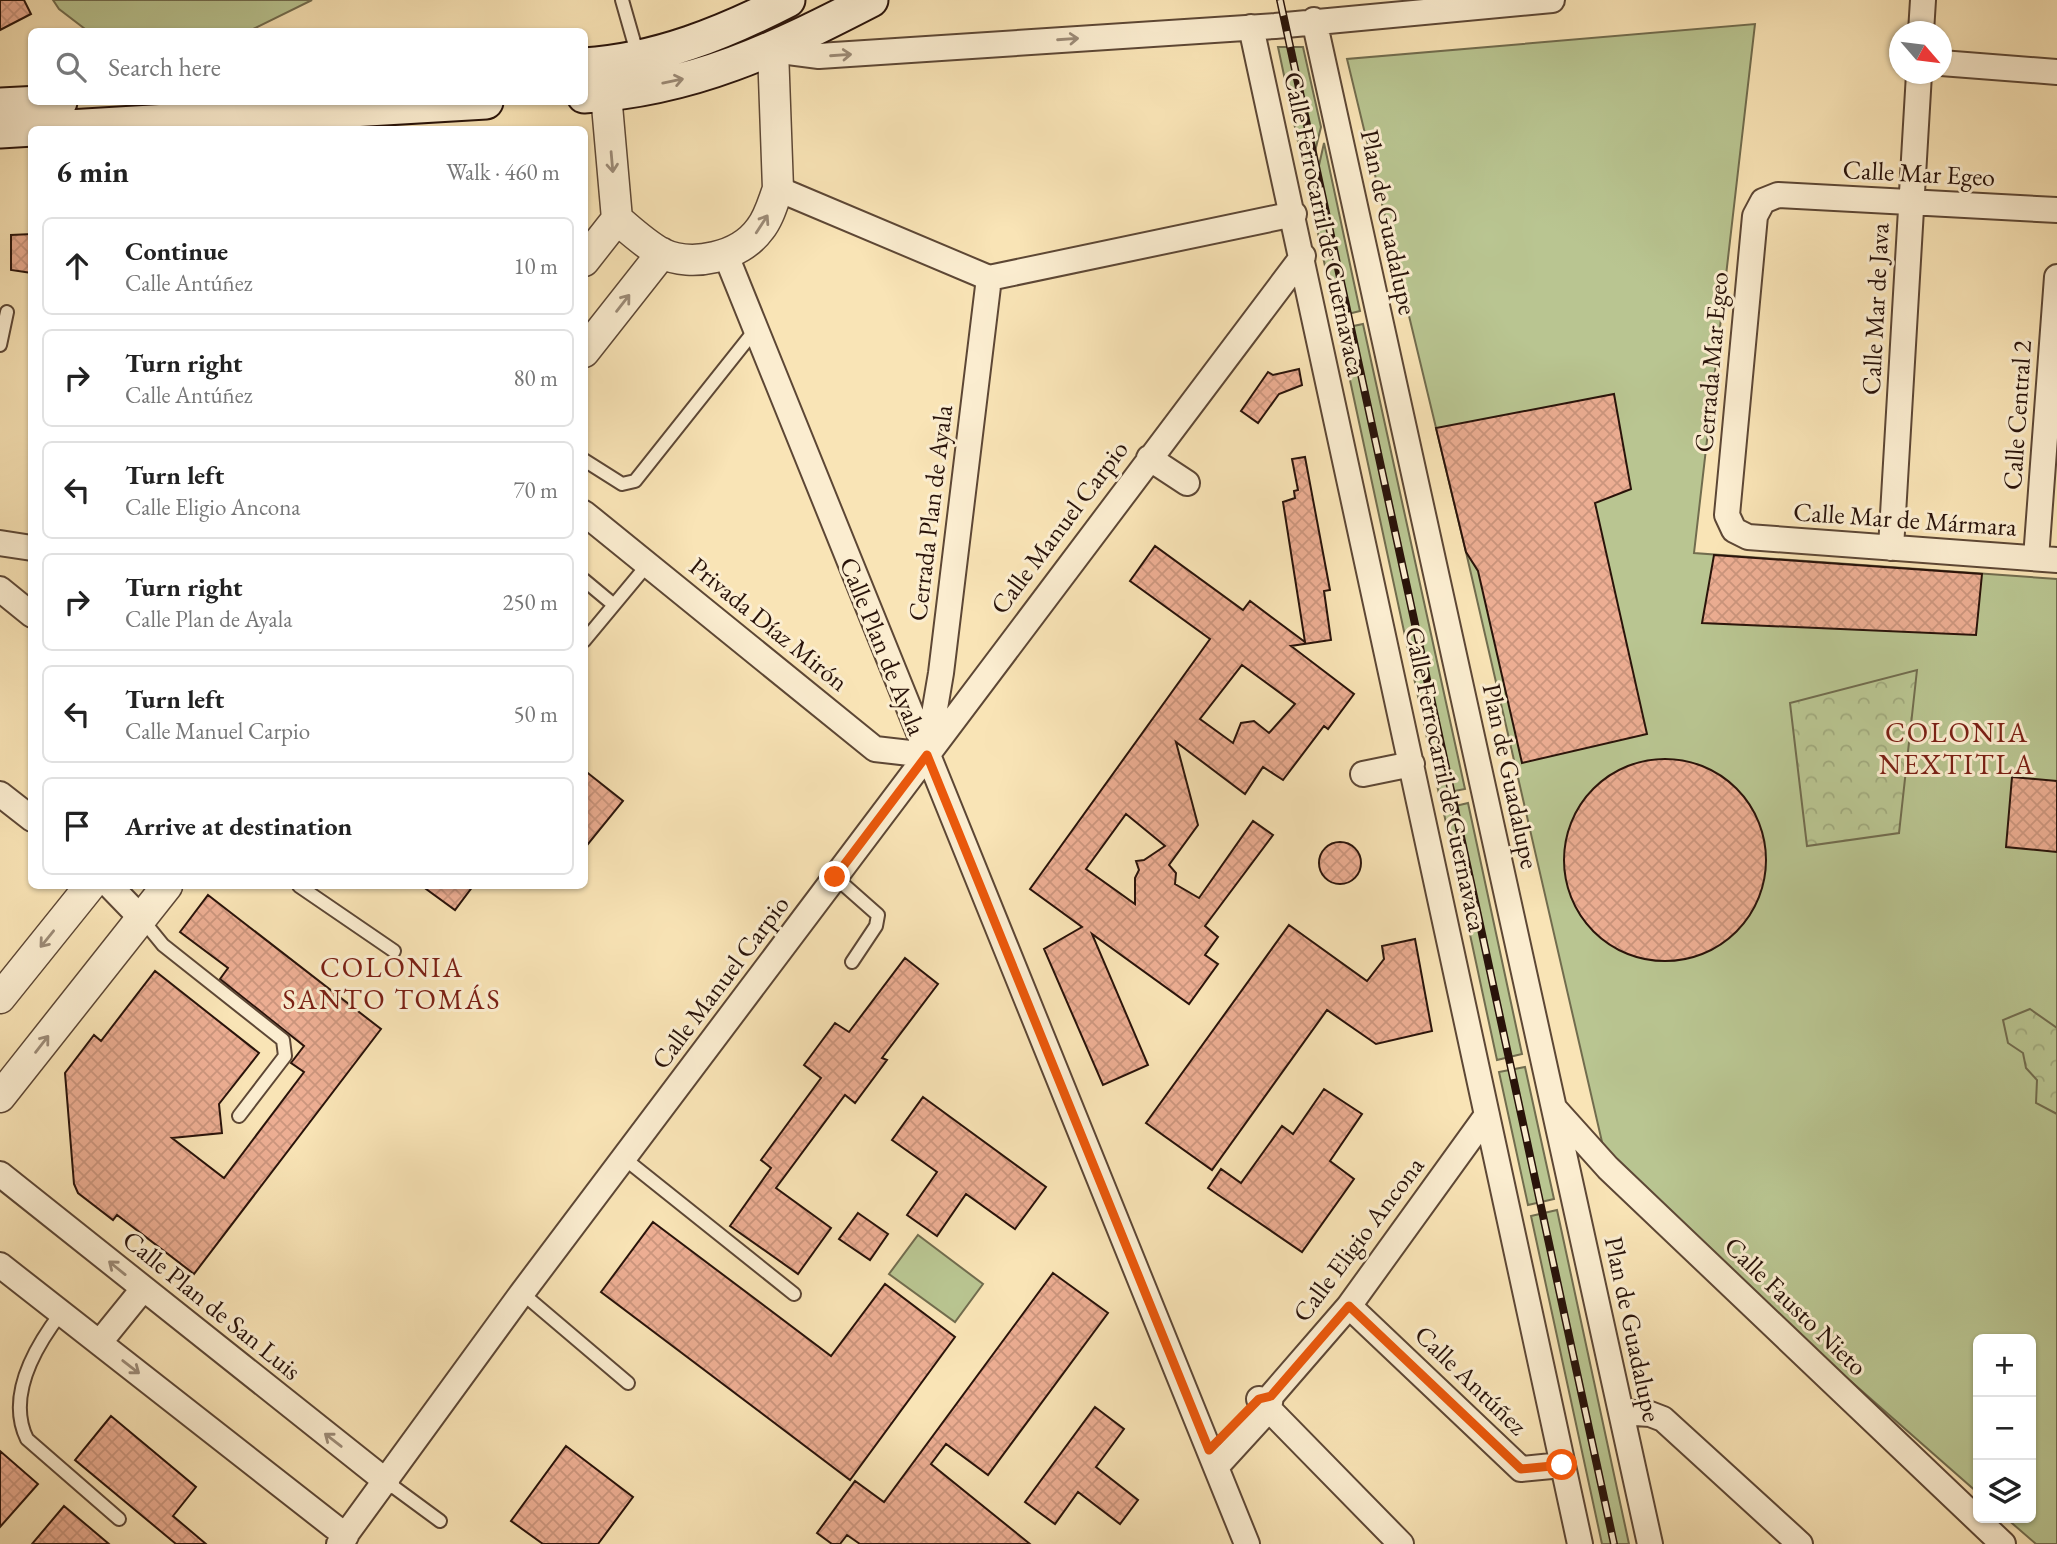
<!DOCTYPE html>
<meta charset="utf-8">
<style>
body{margin:0;font-family:"EB Garamond",serif;background:#f2f2f2;color:#222}
.controls{position:absolute;right:21px;bottom:21px;display:grid;overflow:hidden;border-radius:10px;box-shadow:0 2px 5px #0004}
.controls button{width:63px;height:63px;display:grid;place-items:center;padding:0;border:0;border-bottom:2px solid #e0e0e0;background:#fff;color:#222;font:35px sans-serif}
.compass{position:absolute;left:1889px;top:21px;width:63px;height:63px;border-radius:50%;background:#fff;box-shadow:0 2px 5px #0004;rotate:118deg}
.stop{position:absolute;width:21px;height:21px;margin:-16px;border:5px solid #ea580c;border-radius:50%;background:#fff}
.stop.end{background:#ea580c;border-color:#fff;box-shadow:0 2px 7px #0008}
.list{margin:0;padding:0;list-style:none}
h2{display:flex;justify-content:space-between;align-items:center;height:91px;margin:0;padding:0 28px;font-size:30px}
h2 small{font-size:23px;font-weight:400;color:#767676}
.list li{display:grid;grid-template-columns:46px 1fr auto;gap:21px;align-items:center;box-sizing:border-box;height:98px;margin:0 14px 14px;padding:0 14px;border:2px solid #e0e0e0;border-radius:10px}
.list b{display:block;font-size:26px;white-space:nowrap}
.list p{margin:0;font-size:23px;white-space:nowrap;color:#767676}
.list em{font-size:23px;font-style:normal;color:#767676}
.icon{flex:none;width:38px;height:38px;fill:none;stroke:currentColor;stroke-width:2;stroke-linecap:round;stroke-linejoin:round}
.map{position:relative;flex:none;width:2057px;height:1544px;overflow:hidden}
.search{position:absolute;background:#fff;box-shadow:0 2px 5px #0004;left:28px;top:28px;width:560px;height:77px;display:flex;align-items:center;gap:18px;box-sizing:border-box;padding:0 24px;border-radius:10px;color:#767676;font-size:26px}
.panel{position:absolute;background:#fff;box-shadow:0 2px 5px #0004;left:28px;top:126px;width:560px;height:763px;border-radius:10px}
.map>svg:first-child{display:block}
.grass{fill:#b9c591;stroke:#716c4e;stroke-width:2}
.forest{fill:url(#forest-crowns);stroke:#716c4e;stroke-width:2}
.building{fill:url(#building-cross-hatch);stroke:#29130a;stroke-width:2;fill-rule:evenodd}
.lines{fill:none;stroke-linecap:round;stroke-linejoin:round}
.service-casing{stroke:#5d4735;stroke-width:16}
.minor-casing{stroke:#5d4735;stroke-width:28}
.tertiary-casing{stroke:#5d4735;stroke-width:33}
.secondary-casing{stroke:#29130a;stroke-width:37}
.service{stroke:#fbedd0;stroke-width:12}
.minor{stroke:#fbedd0;stroke-width:24}
.tertiary{stroke:#fbedd0;stroke-width:30}
.secondary{stroke:#fbedd0;stroke-width:33}
.rail-casing{stroke:#29130a;stroke-width:8}
.rail{stroke:#fbedd0;stroke-width:5;stroke-dasharray:16;stroke-linecap:butt}
.oneway{stroke:#9c8b77}
.route{stroke:#ea580c;stroke-width:9}
.labels{text-anchor:middle;stroke-width:6;stroke-linejoin:round;paint-order:stroke}
.street-label{font-size:26px;fill:#29130a;stroke:#fbedd0}
.neighbourhood-label{font-size:28px;letter-spacing:2px;fill:#7a1f14;stroke:#fbedd0}
</style>
<div class="map">
<svg width="2057" height="1544" viewBox="0 0 2057 1544">
<defs>
<pattern id="forest-crowns" width="20" height="18" patternUnits="userSpaceOnUse" patternTransform="scale(1.75)"><rect width="20" height="18" fill="#b9c591"/><path d="M2 6a3 3 0 1 1 6 0M12 15a3 3 0 1 1 6 0" fill="none" stroke="#9fa87c"/></pattern>
<pattern id="building-cross-hatch" width="8" height="8" patternUnits="userSpaceOnUse" patternTransform="scale(1.75)"><rect width="8" height="8" fill="#edae93"/><path d="M0 0l8 8M0 8l8-8" fill="none" stroke="#cb957d"/></pattern>
</defs>
<rect width="100%" height="100%" fill="#f9e4b6"/>
<filter id="stains"><feTurbulence type="fractalNoise" baseFrequency=".00286" numOctaves="4"/><feColorMatrix values="0 0 0 0 .2 0 0 0 0 .09 0 0 0 0 .02 0 0 0 .5 -.17"/></filter>
<radialGradient id="worn" r=".72"><stop offset=".6" stop-color="#630" stop-opacity="0"/><stop offset="1" stop-color="#630" stop-opacity=".3"/></radialGradient>
<path class="grass" d="M53 0H312L249 31 89 32 59 9Z
M1755 24 1694 553 2057 579V1544H2036L2006 1518H2031V1339H1978V1493L1608 1168 1466 552 1347 59Z
M1278 47H1303L1321 127 1307 184Z
M1324 143 1360 311 1336 317 1311 201Z
M1363 324 1465 789 1439 794 1339 329Z
M1468 803 1522 1054 1497 1060 1443 809Z
M1525 1067 1554 1199 1528 1205 1499 1072Z
M1557 1210 1629 1544H1602L1531 1216Z
M918 1235 983 1284 955 1322 889 1274Z"/>
<path class="forest" d="M1917 670 1899 833 1807 846 1790 703Z
M2030 1009 2057 1028V1114L2036 1103 2037 1080 2026 1068 2023 1053 2008 1043 2003 1020Z"/>
<path class="building" d="M0 0H24L31 14 0 30Z
M32 234V273L11 270V235Z
M1299 369 1302 385 1279 394 1258 423 1241 411 1268 372 1273 375Z
M1614 394 1631 489 1595 503 1647 734 1522 763 1478 571 1466 552 1436 428Z
M1305 457 1330 590 1324 591 1331 640 1291 646 1354 694 1328 729 1324 726 1283 780 1263 767 1245 794 1176 742 1198 825 1169 865 1176 873 1175 884 1199 898 1253 821 1273 835 1205 926 1218 937 1205 955 1218 964 1189 1004 1092 934 1148 1065 1103 1085 1044 949 1082 927 1030 889 1210 639 1130 581 1155 546 1243 610 1250 601 1305 642 1283 502 1295 498 1294 491 1298 490 1292 459ZM1242 665 1295 704 1269 733 1254 721 1241 723 1233 743 1200 719ZM1126 814 1165 846 1144 860 1136 861 1139 870 1135 878V904L1086 869Z
M1714 555 1982 574 1976 635 1702 623Z
M1564 860a101 101 0 1 1 202 0a101 101 0 1 1-202 0Z
M584 770 623 801 584 849Z
M2012 777 2057 781V852L2006 847Z
M1319 863a21 21 0 1 1 42 0a21 21 0 1 1-42 0Z
M422 886H473L455 910Z
M208 895 381 1029 194 1274 117 1215 113 1220 78 1193 74 1184 65 1073 94 1035 101 1041 155 971 259 1053 219 1104 222 1133 172 1138 224 1178 304 1072 291 1063 304 1046 220 979 228 968 180 932Z
M1289 925 1367 981 1384 959 1382 946 1415 939 1432 1031 1376 1044 1327 1010 1212 1170 1146 1123Z
M905 958 938 984 882 1058 887 1060 855 1103 845 1095 776 1188 831 1228 798 1274 730 1226 771 1168 761 1160 821 1078 804 1065 835 1023 849 1032Z
M1324 1089 1362 1114 1330 1161 1354 1179 1302 1252 1208 1188 1221 1169 1241 1183 1282 1126 1293 1134Z
M923 1097 1046 1187 1015 1229 966 1194 937 1236 907 1215 937 1172 892 1140Z
M858 1213 888 1234 870 1260 839 1239Z
M653 1222 831 1356 885 1284 955 1337 850 1480 601 1292Z
M1053 1273 1108 1313 988 1475 946 1444 931 1464 1030 1544H860L847 1535 840 1544H832L817 1533 855 1481 884 1502Z
M1095 1407 1124 1429 1096 1467 1138 1500 1120 1524 1078 1492 1055 1524 1025 1502Z
M111 1416 196 1487 173 1516 206 1544H176L75 1460Z
M566 1446 633 1497 598 1544H543L511 1521Z
M0 1451 38 1484 0 1527Z
M64 1506 109 1544H32Z"/>
<g class="lines">
<defs>
<path id="service" d="M622 0 638 56
M0 345 7 312
M584 460 622 484 635 481 755 330
M584 580 614 605
M584 641 648 564
M835 877 878 915 876 926 852 962
M299 886 394 951
M141 918 163 945 283 1040 285 1056 239 1116
M625 1159 794 1294
M522 1293 628 1383
M61 1313C35 1347 6 1396 27 1439L119 1519
M387 1482 440 1521"/>
<path id="minor" d="M1314 20 1650 1544
M1251 27 1580 1544
M1921 32 1923 0
M773 50 819 56 1275 26 1552 0
M1941 63 2057 72
M778 189 989 278 1294 214
M2057 210 1778 195 1763 201 1755 216 1727 515 1734 530 1748 537 2057 560
M725 253 1247 1544
M1149 458 1187 483
M584 513 875 749 927 755 941 673 989 278
M0 543 32 548
M1891 548 1919 74
M2036 558 2057 277
M0 589 32 615
M1363 774 1412 764
M0 794 32 819
M110 886 141 918
M1554 1108 1608 1168 2003 1544
M0 1174 387 1482
M0 1265 346 1536
M1349 1306 1521 1469 1562 1465
M100 1342 143 1289
M1259 1399 1401 1544
M1621 1412 1650 1414 1663 1419 1800 1544
M1216 1467 1269 1409 1271 1396 1349 1306 1487 1115
M339 1544 522 1293 1303 256"/>
<path id="tertiary" d="M606 94 617 219C631 231 645 244 661 253 692 268 740 257 760 229 769 218 773 202 778 189L773 50
M584 261 617 219
M584 352 662 253
M0 998 90 886
M0 1097 167 886"/>
<path id="secondary" d="M584 65C657 60 724 33 788 0
M584 96C694 89 776 49 871 0
M0 105 60 102
M0 131 486 102"/>
</defs>
<use href="#service" class="service-casing"/>
<use href="#minor" class="minor-casing"/>
<use href="#tertiary" class="tertiary-casing"/>
<use href="#secondary" class="secondary-casing"/>
<use href="#service" class="service"/>
<use href="#minor" class="minor"/>
<use href="#tertiary" class="tertiary"/>
<use href="#secondary" class="secondary"/>
<defs>
<path id="rail" d="M1280 0 1614 1544"/>
</defs>
<use href="#rail" class="rail-casing"/>
<use href="#rail" class="rail"/>
</g>
<defs><path id="oneway-shaft" d="M-6 0H5M1.5-3L5.5 0L1.5 3" fill="none" stroke-width="1.6" stroke-linecap="round" stroke-linejoin="round" transform="scale(1.75)"/></defs>
<g class="oneway">
<use href="#oneway-shaft" transform="translate(1068 39) rotate(-4)"/>
<use href="#oneway-shaft" transform="translate(841 55) rotate(-4)"/>
<use href="#oneway-shaft" transform="translate(673 81) rotate(-12)"/>
<use href="#oneway-shaft" transform="translate(612 162) rotate(85)"/>
<use href="#oneway-shaft" transform="translate(762 224) rotate(-57)"/>
<use href="#oneway-shaft" transform="translate(623 303) rotate(-52)"/>
<use href="#oneway-shaft" transform="translate(47 939) rotate(129)"/>
<use href="#oneway-shaft" transform="translate(42 1044) rotate(-52)"/>
<use href="#oneway-shaft" transform="translate(117 1268) rotate(-141)"/>
<use href="#oneway-shaft" transform="translate(131 1367) rotate(38)"/>
<use href="#oneway-shaft" transform="translate(333 1440) rotate(-142)"/>
</g>
<g class="lines">
<path class="route" d="M835 877 927 755 1209 1450 1259 1399 1271 1396 1349 1306 1521 1469 1562 1465"/>
</g>
<g class="labels">
<g class="street-label">
<text transform="translate(1919 173) rotate(3)" y="9">Calle Mar Egeo</text>
<text transform="translate(1389 222) rotate(78)" y="9">Plan de Guadalupe</text>
<text transform="translate(1325 224) rotate(78)" y="9">Calle Ferrocarril de Cuernavaca</text>
<text transform="translate(1875 309) rotate(-87)" y="9">Calle Mar de Java</text>
<text transform="translate(1711 362) rotate(-85)" y="9">Cerrada Mar Egeo</text>
<text transform="translate(2017 415) rotate(-86)" y="9">Calle Central 2</text>
<text transform="translate(930 513) rotate(-83)" y="9">Cerrada Plan de Ayala</text>
<text transform="translate(1905 519) rotate(4)" y="9">Calle Mar de Mármara</text>
<text transform="translate(1059 527) rotate(-53)" y="9">Calle Manuel Carpio</text>
<text transform="translate(769 624) rotate(39)" y="9">Privada Díaz Mirón</text>
<text transform="translate(883 646) rotate(68)" y="9">Calle Plan de Ayala</text>
<text transform="translate(1511 776) rotate(78)" y="9">Plan de Guadalupe</text>
<text transform="translate(1446 779) rotate(78)" y="9">Calle Ferrocarril de Cuernavaca</text>
<text transform="translate(720 982) rotate(-53)" y="9">Calle Manuel Carpio</text>
<text transform="translate(1358 1239) rotate(-53)" y="9">Calle Eligio Ancona</text>
<text transform="translate(212 1305) rotate(39)" y="9">Calle Plan de San Luis</text>
<text transform="translate(1796 1306) rotate(44)" y="9">Calle Fausto Nieto</text>
<text transform="translate(1633 1329) rotate(78)" y="9">Plan de Guadalupe</text>
<text transform="translate(1471 1380) rotate(44)" y="9">Calle Antúñez</text>
</g>
<g class="neighbourhood-label">
<text x="1957" y="742">COLONIA<tspan x="1957" dy="32">NEXTITLA</tspan></text>
<text x="392" y="977">COLONIA<tspan x="392" dy="32">SANTO TOMÁS</tspan></text>
</g>
</g>
<rect width="100%" height="100%" filter="url(#stains)"/>
<rect width="100%" height="100%" fill="url(#worn)"/>
</svg>
<div class="controls">
<button>+</button>
<button>−</button>
<button><svg class="icon" aria-label="layers" viewBox="0 0 24 24"><path d="M12 4l9 5-9 5-9-5zM3 14l9 5 9-5"/></svg></button>
</div>
<svg class="compass" viewBox="-18 -18 36 36"><path d="M0-13l5 13h-10z" fill="#e53935"/><path d="M0 13l5-13h-10z" fill="#767676"/></svg>
<div class="stop" style="left:1562px;top:1465px"></div>
<div class="stop end" style="left:835px;top:877px"></div>
<div class="search"><svg class="icon" aria-label="search" viewBox="0 0 24 24"><circle cx="10" cy="10" r="6"/><path d="M15 15l6 6"/></svg>Search here</div>
<section class="panel">
<h2>6 min<small>Walk · 460 m</small></h2>
<ul class="list">
<li><svg class="icon" aria-label="ahead" viewBox="0 0 24 24"><path d="M12 20V5M6 11l6-6 6 6"/></svg><div><b>Continue</b><p>Calle Antúñez</p></div><em>10 m</em></li>
<li><svg class="icon" aria-label="right" viewBox="0 0 24 24"><path d="M7 20v-9h11M14 6l5 5-5 5"/></svg><div><b>Turn right</b><p>Calle Antúñez</p></div><em>80 m</em></li>
<li><svg class="icon" aria-label="left" viewBox="0 0 24 24"><path d="M17 20v-9H6M10 6l-5 5 5 5"/></svg><div><b>Turn left</b><p>Calle Eligio Ancona</p></div><em>70 m</em></li>
<li><svg class="icon" aria-label="right" viewBox="0 0 24 24"><path d="M7 20v-9h11M14 6l5 5-5 5"/></svg><div><b>Turn right</b><p>Calle Plan de Ayala</p></div><em>250 m</em></li>
<li><svg class="icon" aria-label="left" viewBox="0 0 24 24"><path d="M17 20v-9H6M10 6l-5 5 5 5"/></svg><div><b>Turn left</b><p>Calle Manuel Carpio</p></div><em>50 m</em></li>
<li><svg class="icon" aria-label="arrive" viewBox="0 0 24 24"><path d="M6 21V4h12l-3 4 3 4H6"/></svg><div><b>Arrive at destination</b></div></li>
</ul>
</section>
</div>
